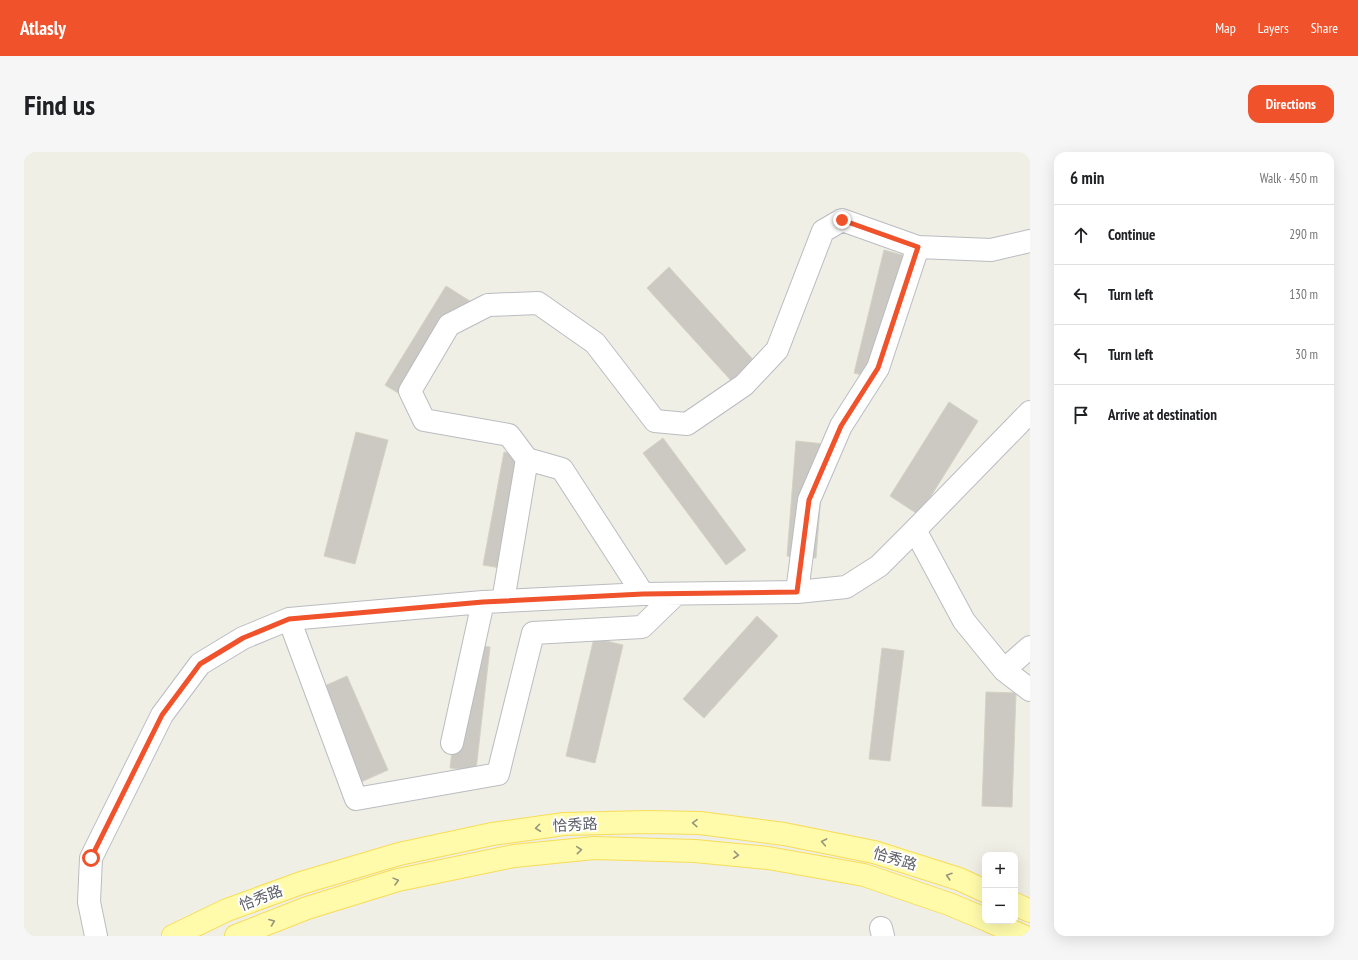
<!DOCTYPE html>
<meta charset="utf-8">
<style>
body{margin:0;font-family:"PT Sans Narrow","Noto Sans SC",sans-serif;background:#f6f6f6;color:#202124}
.controls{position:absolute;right:12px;bottom:12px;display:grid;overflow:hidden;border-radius:8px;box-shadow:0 4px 16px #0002}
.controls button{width:36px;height:36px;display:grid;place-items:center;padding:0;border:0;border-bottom:1px solid #e0e0e0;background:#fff;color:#202124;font:20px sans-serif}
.stop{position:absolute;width:12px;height:12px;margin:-9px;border:3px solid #f0522b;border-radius:50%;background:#fff}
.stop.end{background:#f0522b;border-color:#fff;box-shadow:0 1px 4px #0008}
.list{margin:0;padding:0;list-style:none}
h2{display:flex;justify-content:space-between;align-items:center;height:52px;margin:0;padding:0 16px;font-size:17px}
h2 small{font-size:13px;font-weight:400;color:#757577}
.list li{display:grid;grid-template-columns:26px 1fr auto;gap:12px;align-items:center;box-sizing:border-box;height:60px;padding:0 16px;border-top:1px solid #e0e0e0}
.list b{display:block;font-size:15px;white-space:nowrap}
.list em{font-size:13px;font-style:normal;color:#757577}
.icon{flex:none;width:22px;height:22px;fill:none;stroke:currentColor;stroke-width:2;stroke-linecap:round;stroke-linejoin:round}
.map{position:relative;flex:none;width:1006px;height:784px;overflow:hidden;border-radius:12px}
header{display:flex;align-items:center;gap:24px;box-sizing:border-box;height:56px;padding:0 20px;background:#f0522b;color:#fff}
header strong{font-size:19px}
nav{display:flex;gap:22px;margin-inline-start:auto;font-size:14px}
.intro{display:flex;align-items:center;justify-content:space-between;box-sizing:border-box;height:96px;padding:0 24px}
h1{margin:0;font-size:28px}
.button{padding:10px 18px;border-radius:12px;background:#f0522b;color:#fff;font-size:14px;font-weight:700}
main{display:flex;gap:24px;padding:0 24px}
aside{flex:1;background:#fff;border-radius:12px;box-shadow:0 4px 16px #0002}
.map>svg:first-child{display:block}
.building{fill:#cbc9c2;stroke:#d5d1c3}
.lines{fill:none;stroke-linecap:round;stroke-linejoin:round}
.minor-casing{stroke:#babcc1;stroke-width:24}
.major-casing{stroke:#f7dd57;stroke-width:24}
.minor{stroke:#fff;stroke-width:22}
.major{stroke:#fffbab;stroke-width:22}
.oneway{stroke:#96967e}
.route{stroke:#f0522b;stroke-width:5}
.labels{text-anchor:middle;stroke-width:4;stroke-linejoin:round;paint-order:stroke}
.street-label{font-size:15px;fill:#5d6066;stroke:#fff}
</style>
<header>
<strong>Atlasly</strong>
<nav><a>Map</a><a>Layers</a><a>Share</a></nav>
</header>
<div class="intro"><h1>Find us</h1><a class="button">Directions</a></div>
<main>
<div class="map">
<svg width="1006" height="784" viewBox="0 0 1006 784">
<rect width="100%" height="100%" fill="#f0efe5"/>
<path class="building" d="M860 98 889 106 859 228 830 221Z
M645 115 744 224 721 244 623 136Z
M422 134 449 151 387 249 361 233Z
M925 250 954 269 895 363 866 344Z
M332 280 364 288 331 412 300 404Z
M639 286 722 398 702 413 619 301Z
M772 289 801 292 792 406 763 404Z
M480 300 509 306 488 418 459 413Z
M733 464 754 484 680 566 659 547Z
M570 486 599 493 571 611 542 604Z
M440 492 466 495 452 618 426 616Z
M858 496 880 499 866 609 845 607Z
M323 524 364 618 337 630 296 536Z
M962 540 992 541 988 655 958 654Z"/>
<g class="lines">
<defs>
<path id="minor" d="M894 95 967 98 1006 89
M503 307 538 317 619 442
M891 378 1006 260
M479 449 503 307 485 283 400 268 386 239 425 173 464 153 514 151 571 191 631 269 663 272 720 233 753 198 799 79 818 68 894 95 854 216 817 274 785 348 773 440
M265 467 332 647 474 622 509 481 618 475 652 442
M980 518 1006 495
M428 591 459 450
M857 776 859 784
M72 784 65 750 67 706 138 563 176 512 219 486 265 467 459 450 619 442 773 440 822 435 855 414 891 378 940 469 980 518 1006 538"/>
<path id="major" d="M991 752 1006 759
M965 769 999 784
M149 784 203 758 277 731 375 702 468 682 540 672 623 670 676 671 760 682 850 700 935 727 961 739
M212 784 283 756 374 728 490 704 570 696 671 699 744 706 840 723 925 752 961 767"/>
</defs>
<use href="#minor" class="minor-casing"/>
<use href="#major" class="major-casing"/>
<use href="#minor" class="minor"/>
<use href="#major" class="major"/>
</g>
<defs><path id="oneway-chevron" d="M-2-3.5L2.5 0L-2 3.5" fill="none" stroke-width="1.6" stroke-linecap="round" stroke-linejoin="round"/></defs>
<g class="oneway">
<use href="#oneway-chevron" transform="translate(671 671) rotate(-178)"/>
<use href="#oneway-chevron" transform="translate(514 676) rotate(173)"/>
<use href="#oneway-chevron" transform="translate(800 690) rotate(-169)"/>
<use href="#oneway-chevron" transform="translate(555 698) rotate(-5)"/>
<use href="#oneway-chevron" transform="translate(712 703) rotate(6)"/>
<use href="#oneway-chevron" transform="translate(925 724) rotate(-162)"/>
<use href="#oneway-chevron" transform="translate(372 729) rotate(-15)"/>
<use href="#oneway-chevron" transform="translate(248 770) rotate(-21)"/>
</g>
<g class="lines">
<path class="route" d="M67 706 138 563 176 512 219 486 265 467 459 450 619 442 773 440 785 348 817 274 854 216 894 95 818 68"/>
</g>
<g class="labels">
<g class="street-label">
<text transform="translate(551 673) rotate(-3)" y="5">恰秀路</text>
<text transform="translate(871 707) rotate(17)" y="5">恰秀路</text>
<text transform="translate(237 746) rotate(-21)" y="5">恰秀路</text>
</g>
</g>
</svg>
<div class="controls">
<button>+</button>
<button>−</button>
</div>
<div class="stop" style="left:67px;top:706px"></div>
<div class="stop end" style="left:818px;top:68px"></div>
</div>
<aside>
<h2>6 min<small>Walk · 450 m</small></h2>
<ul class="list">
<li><svg class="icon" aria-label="ahead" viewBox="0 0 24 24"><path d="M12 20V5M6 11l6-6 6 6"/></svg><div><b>Continue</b></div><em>290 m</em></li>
<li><svg class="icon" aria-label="left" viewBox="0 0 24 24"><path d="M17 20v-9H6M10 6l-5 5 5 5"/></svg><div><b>Turn left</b></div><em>130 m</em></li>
<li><svg class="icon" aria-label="left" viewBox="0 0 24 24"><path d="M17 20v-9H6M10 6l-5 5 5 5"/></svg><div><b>Turn left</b></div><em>30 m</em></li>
<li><svg class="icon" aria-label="arrive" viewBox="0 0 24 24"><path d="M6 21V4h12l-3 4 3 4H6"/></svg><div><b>Arrive at destination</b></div></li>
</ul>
</aside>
</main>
